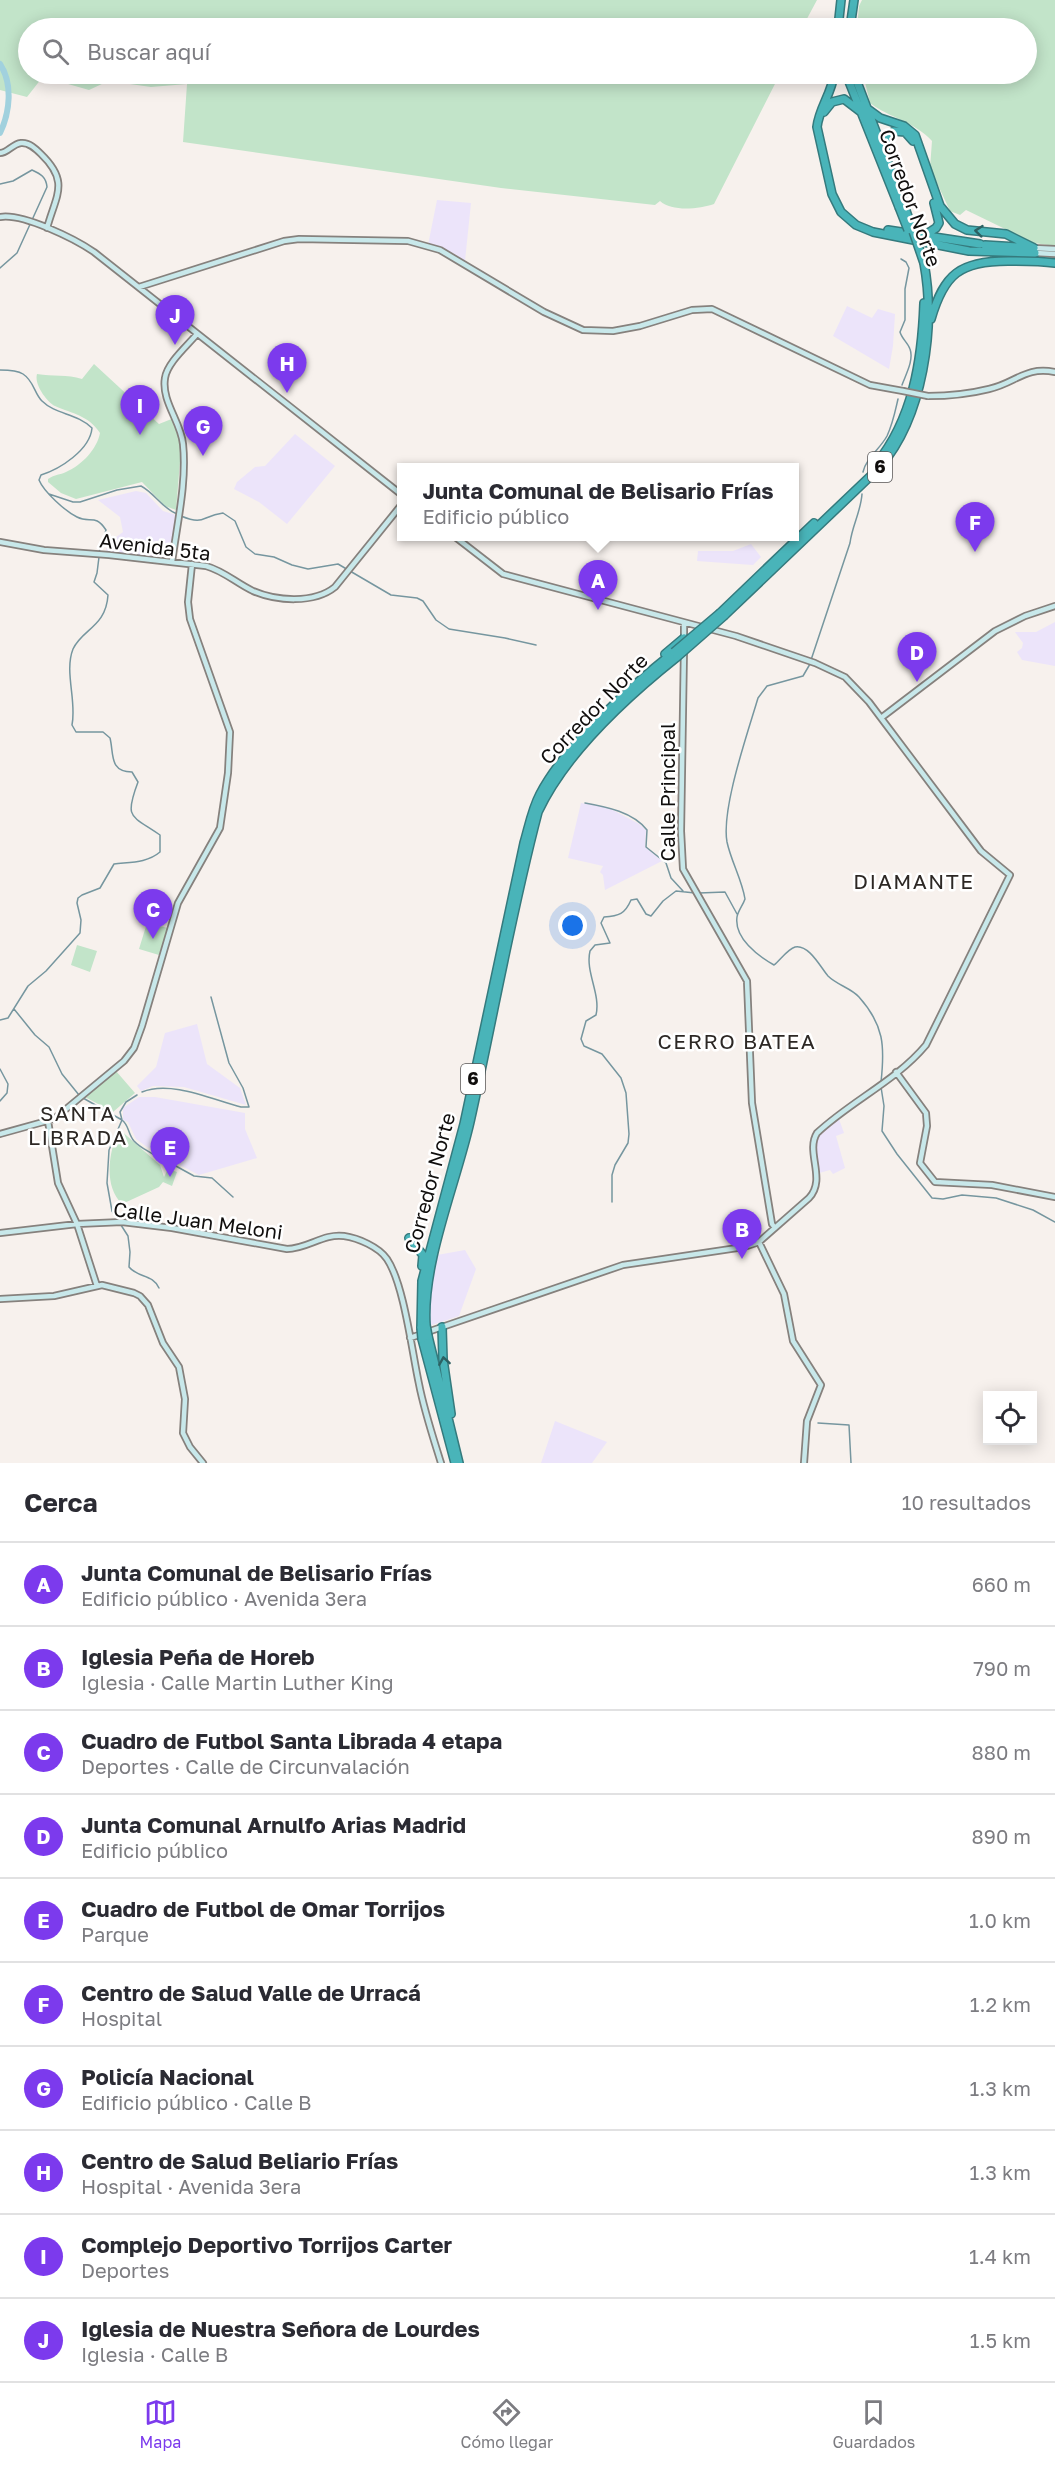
<!DOCTYPE html>
<html lang="es">
<meta charset="utf-8">
<style>
body{margin:0;font-family:"Golos Text",sans-serif;background:#f7f7f7;color:#2b2b33}
.controls{position:absolute;right:18px;bottom:18px;display:grid;overflow:hidden;border-radius:0px;box-shadow:0 3px 15px #0003}
.controls button{width:54px;height:54px;display:grid;place-items:center;padding:0;border:0;border-bottom:2px solid #e1e1e2;background:#fff;color:#2b2b33;font:30px sans-serif}
.you{position:absolute;left:573px;top:926px;width:21px;height:21px;margin:-15px;border:4px solid #fff;border-radius:50%;background:#1a73e8;box-shadow:0 0 0 9px #1a73e833}
.badge{display:grid;place-items:center;width:39px;height:39px;border-radius:50%;background:#7c3aed;color:#fff;font-size:20px;font-weight:700}
.pin{position:absolute;translate:-50% -50px;filter:drop-shadow(0 2px 3px #0008)}
.pin::after{content:'';position:absolute;top:32px;width:21px;height:18px;background:inherit;clip-path:polygon(0 0,100% 0,50% 100%)}
.popup{position:absolute;left:397px;top:463px;width:402px;height:78px;box-sizing:border-box;display:grid;place-content:center;border-radius:0px;background:#fff;filter:drop-shadow(0 2px 4px #0005);font-size:20px;white-space:nowrap;color:#7c7c81}
.popup b{font-size:22px;color:#2b2b33}
.popup::after{content:'';position:absolute;left:50%;top:100%;margin-left:-12px;border:12px solid transparent;border-top-color:#fff}
.list{margin:0;padding:0;list-style:none}
h2{display:flex;justify-content:space-between;align-items:center;height:78px;margin:0;padding:0 24px;font-size:26px}
h2 small{font-size:20px;font-weight:400;color:#7c7c81}
.list li{display:grid;grid-template-columns:39px 1fr auto;gap:18px;align-items:center;box-sizing:border-box;height:84px;padding:0 24px;border-top:2px solid #e1e1e2}
.list b{display:block;font-size:22px;white-space:nowrap}
.list p{margin:0;font-size:20px;white-space:nowrap;color:#7c7c81}
.list em{font-size:20px;font-style:normal;color:#7c7c81}
.icon{flex:none;width:33px;height:33px;fill:none;stroke:currentColor;stroke-width:2;stroke-linecap:round;stroke-linejoin:round}
.map{position:relative;flex:none;width:1055px;height:1463px;overflow:hidden}
.search{position:absolute;background:#fff;box-shadow:0 3px 15px #0003;left:18px;right:18px;top:18px;height:66px;display:flex;align-items:center;gap:15px;box-sizing:border-box;padding:0 21px;border-radius:33px;color:#7c7c81;font-size:22px}
.sheet{height:918px;background:#fff}
nav{display:flex;justify-content:space-around;align-items:center;box-sizing:border-box;height:84px;border-top:2px solid #e1e1e2;background:#fff;font-size:16px;color:#7c7c81}
nav a{display:grid;justify-items:center;gap:3px}
nav .on{color:#7c3aed}
.map>svg:first-child{display:block}
.commercial{fill:#ece4fa}
.green{fill:#c2e4c9}
.lines{fill:none;stroke-linecap:round;stroke-linejoin:round}
.stream{stroke:#76969f;stroke-width:1.5}
.river{stroke:#a1d1de;stroke-width:6}
.secondary-casing{stroke:#86817d;stroke-width:8}
.highway-casing{stroke:#357a7d;stroke-width:10}
.secondary{stroke:#c8e8ea;stroke-width:4.5}
.highway{stroke:#49b4b9;stroke-width:7}
.secondary-bridge-casing{stroke:#86817d;stroke-width:8;stroke-linecap:butt}
.highway-bridge-casing{stroke:#357a7d;stroke-width:10;stroke-linecap:butt}
.secondary-bridge{stroke:#c8e8ea;stroke-width:4.5}
.highway-bridge{stroke:#49b4b9;stroke-width:7}
.oneway{stroke:#2c6163}
.labels{text-anchor:middle;stroke-width:5;stroke-linejoin:round;paint-order:stroke}
.shield{fill:#fff;stroke:#585656;stroke-width:1.5}
.shield-label{font-size:18px;font-weight:bold;fill:#100e0d}
.street-label{font-size:20px;fill:#100e0d;stroke:#fff}
.neighbourhood-label{font-size:21px;letter-spacing:1.5px;fill:#2d2825;stroke:#fff}
</style>
<div class="map">
<svg width="1055" height="1463" viewBox="0 0 1055 1463">
<rect width="100%" height="100%" fill="#f7f1ed"/>
<path class="commercial" d="M437 200 471 203 465 261 453 253 428 245Z
M847 306 872 318 878 309 895 314 893 346 889 369 833 336Z
M295 434 335 466 287 524 259 502 234 489 237 482 255 467 265 466Z
M136 491 146 493 163 511 176 515 169 560 107 552 106 549 115 538 123 532 120 517 98 500Z
M751 544 761 557 753 565 697 561 698 551H733Z
M1055 622V666L1022 660 1017 652 1022 648 1023 643 1015 632H1036Z
M581 803 609 808 639 824 646 830 645 847 662 861 605 890 603 875 600 872 603 866 568 858Z
M197 1024 207 1064 240 1088 246 1105 184 1087 153 1086 141 1091 137 1086 156 1067 165 1033Z
M139 1097H155L245 1113V1129L257 1158 199 1175 174 1162 166 1161 161 1153 147 1147 136 1139 128 1122 123 1120V1108Z
M839 1119 844 1133 836 1136 845 1168 833 1174 830 1170 819 1173 816 1144 817 1138Z
M465 1250 476 1269 459 1316 429 1326 430 1286 437 1255Z
M555 1421 607 1442 592 1463H541Z"/>
<path class="green" d="M0 0H817L802 28H28V74H45L27 97 0 90Z
M862 0H1055V246L1034 243 966 210 960 215 950 211 930 168 932 141C915 122 890 118 870 103L863 74H1026V28H857L859 6Z
M64 74H780L714 204C699 209 672 212 660 201L655 205 501 188 183 142 187 84 151 87 116 82 104 83 89 90 68 84Z
M94 364 159 424 174 418 182 438 176 510 165 506 142 482 76 499 61 493 48 482V479C55 474 60 475 66 472 82 465 97 449 100 433 88 415 73 414 55 406 46 401 34 384 37 374 53 377 67 374 82 379Z
M147 923 168 928 159 955 139 949Z
M77 945 97 951 90 972 71 965Z
M116 1071 135 1093 113 1112 85 1097Z
M119 1129 160 1165 164 1177 168 1169 177 1172 172 1186 163 1182 159 1187 122 1204C103 1186 109 1151 119 1129Z"/>
<g class="lines">
<path class="stream" d="M0 184 13 181 32 170C41 174 46 177 47 187L17 253 0 268
M901 259 906 262 909 268 905 289V320L900 332C902 339 908 343 910 349 914 360 906 374 902 385
M0 370C8 370 17 370 23 374 34 381 34 393 42 401 56 415 77 413 92 428 90 450 60 469 41 475L39 480C44 492 65 511 77 517 90 524 95 513 106 530L99 552
M863 472C866 458 880 449 887 436 893 423 895 412 898 399
M49 494 73 502H80L117 490 141 486C156 494 160 507 177 514
M181 516C205 526 201 516 223 513L235 521 246 547 255 554 274 557 292 565 308 569 338 564 391 595 417 598 423 601 436 620 449 629 505 638 536 645
M811 660 850 543C852 526 861 511 862 494
M810 664 803 676 767 686 758 698C748 732 721 809 727 842 731 861 742 880 745 899 743 905 738 911 737 917 734 938 758 956 774 965 780 960 788 949 795 947 809 944 821 968 828 976 837 985 851 988 859 997 884 1025 885 1046 881 1082
M585 803C607 807 633 812 647 830L646 847 666 863 671 878 683 891
M699 893 725 892 737 914
M14 1009 35 1035 49 1047 62 1074 79 1095
M0 1020 8 1018 28 986 46 971 80 933 81 920 77 903 78 898 82 895 100 888 114 864C131 862 147 863 160 852V835C131 815 124 819 138 782L132 772C109 772 114 754 110 738L103 732H76L72 725C77 701 64 672 73 649 82 629 106 627 108 595L94 582 97 573 99 557
M0 1069 8 1084 7 1093 0 1101
M881 1087 884 1106 882 1131 897 1154 932 1198 943 1199 962 1195 996 1198 1033 1210 1055 1222
M142 1092C171 1080 213 1100 241 1107H249L243 1088 229 1063 211 997
M137 1095 126 1102 120 1112 122 1120 109 1150 107 1183 112 1211 128 1236 130 1252 129 1267C138 1278 153 1274 159 1288
M83 1098 122 1120C129 1125 128 1134 134 1141 143 1151 156 1153 165 1164L174 1165 194 1176 212 1178 233 1197
M612 1202V1175L615 1165 628 1143 629 1134 626 1093 621 1078 602 1054 584 1046 581 1039 586 1021 596 1015C601 994 585 972 590 951L595 945 610 943 601 923 604 917C619 916 625 914 631 900L637 899 646 914 651 916 663 901 676 891 695 893
M818 1423 849 1425 851 1463"/>
<path class="river" d="M0 64C13 84 10 112 0 133"/>
<defs>
<path id="secondary" d="M0 153C8 153 12 144 21 143 29 142 36 149 41 154 70 182 56 195 47 228
M0 217C23 213 75 239 94 252L402 495
M1034 248 1055 249
M1035 253 1055 254
M139 287 284 241 299 239 408 241 440 250 544 312 583 330 613 331 640 326 692 310 712 309 870 385 903 391
M928 396C948 396 969 394 989 389 1016 383 1025 366 1055 372
M0 542 44 550 109 555 206 566C224 571 236 583 253 591 276 601 314 604 335 587L402 504
M172 562C177 524 187 482 183 444 181 422 161 401 165 378 167 363 187 346 197 334
M684 623V641
M684 649 681 831 683 869 747 981 752 1103 772 1224 775 1228
M881 718 995 631 1025 616 1055 606
M896 1072 926 1113 927 1126 920 1163 935 1182 992 1185 1055 1197
M48 1121 58 1183 77 1224 97 1286
M0 1134 54 1119 124 1061 134 1048 142 1026 178 903 220 828 228 773 230 732 190 619 188 602 192 564
M0 1233 77 1224 122 1222 172 1228 287 1249C307 1249 324 1233 344 1236 358 1238 379 1247 387 1259 404 1284 412 1352 419 1384 424 1410 433 1437 441 1463
M759 1242 784 1294 793 1341 821 1385 807 1421 804 1463
M0 1299 54 1296 102 1285 134 1293 140 1296 148 1305 163 1343 179 1367 185 1399 183 1433 190 1447 203 1463
M410 1338 623 1265 744 1247 759 1242 809 1198C827 1179 805 1152 817 1133 851 1101 896 1081 926 1045L1010 875 981 851 869 702 845 677 815 663 736 636 503 574 454 536"/>
<path id="highway" d="M838 28 841 0
M850 28 854 0
M834 74C832 93 819 108 817 127L832 194 841 212 856 225 873 232 969 251 1035 253
M846 74 899 207
M854 74 904 205
M865 107 880 118 904 126 915 135 940 206 955 224 967 230 1006 234 1034 248
M824 112 832 102 844 99 861 112
M884 156 886 141 894 131 905 132 913 141
M888 230 980 244
M925 235 936 228 939 223 934 203
M985 245 1032 248
M931 319C944 274 960 261 1008 261 1023 261 1039 261 1055 263
M876 464C913 419 922 360 924 303
M720 613 814 523
M725 615 880 467C923 417 936 328 924 263
M665 654 684 638
M409 1238 423 1255 422 1266
M426 1325C422 1263 456 1184 470 1122 493 1019 511 914 538 812 565 754 628 696 677 657
M442 1327 443 1359 451 1414
M421 1328 422 1281 464 1124 524 843C529 826 532 809 540 794 565 746 631 686 674 652
M428 1336 459 1463
M422 1339 455 1463"/>
</defs>
<use href="#secondary" class="secondary-casing"/>
<use href="#highway" class="highway-casing"/>
<use href="#secondary" class="secondary"/>
<use href="#highway" class="highway"/>
<defs>
<path id="secondary-bridge" d="M903 391 928 396"/>
<path id="highway-bridge" d="M904 205 924 263
M899 207 908 230
M674 652 720 613
M677 657 725 615
M426 1325 428 1336
M421 1328 422 1339"/>
</defs>
<use href="#secondary-bridge" class="secondary-bridge-casing"/>
<use href="#highway-bridge" class="highway-bridge-casing"/>
<use href="#secondary-bridge" class="secondary-bridge"/>
<use href="#highway-bridge" class="highway-bridge"/>
</g>
<defs><path id="oneway-chevron" d="M-2-3.5L2.5 0L-2 3.5" fill="none" stroke-width="1.6" stroke-linecap="round" stroke-linejoin="round" transform="scale(1.5)"/></defs>
<g class="oneway">
<use href="#oneway-chevron" transform="translate(979 231) rotate(-174)"/>
<use href="#oneway-chevron" transform="translate(444 1361) rotate(-99)"/>
</g>
<g class="labels">
<g class="shield">
<rect x="868" y="452" width="24" height="30" rx="4.5"/>
<rect x="461" y="1064" width="24" height="30" rx="4.5"/>
</g>
<g class="shield-label">
<text x="880" y="473">6</text>
<text x="473" y="1085">6</text>
</g>
<g class="street-label">
<text transform="translate(910 198) rotate(70)" y="7">Corredor Norte</text>
<text transform="translate(155 547) rotate(7)" y="7">Avenida 5ta</text>
<text transform="translate(594 709) rotate(-46)" y="7">Corredor Norte</text>
<text transform="translate(668 792) rotate(-90)" y="7">Calle Principal</text>
<text transform="translate(430 1183) rotate(-75)" y="7">Corredor Norte</text>
<text transform="translate(198 1221) rotate(8)" y="7">Calle Juan Meloni</text>
</g>
<g class="neighbourhood-label">
<text x="914" y="889">DIAMANTE</text>
<text x="737" y="1049">CERRO BATEA</text>
<text x="78" y="1121">SANTA<tspan x="78" dy="24">LIBRADA</tspan></text>
</g>
</g>
</svg>
<div class="controls">
<button><svg class="icon" aria-label="locate" viewBox="0 0 24 24"><circle cx="12" cy="12" r="6"/><path d="M12 2v4M12 18v4M2 12h4M18 12h4"/></svg></button>
</div>
<div class="you"></div>
<div class="pin badge" style="left:598px;top:610px">A</div>
<div class="popup"><b>Junta Comunal de Belisario Frías</b>Edificio público</div>
<div class="pin badge" style="left:742px;top:1259px">B</div>
<div class="pin badge" style="left:153px;top:939px">C</div>
<div class="pin badge" style="left:917px;top:682px">D</div>
<div class="pin badge" style="left:170px;top:1177px">E</div>
<div class="pin badge" style="left:975px;top:552px">F</div>
<div class="pin badge" style="left:203px;top:456px">G</div>
<div class="pin badge" style="left:287px;top:393px">H</div>
<div class="pin badge" style="left:140px;top:435px">I</div>
<div class="pin badge" style="left:175px;top:345px">J</div>
<div class="search"><svg class="icon" aria-label="search" viewBox="0 0 24 24"><circle cx="10" cy="10" r="6"/><path d="M15 15l6 6"/></svg>Buscar aquí</div>
</div>
<section class="sheet">
<h2>Cerca<small>10 resultados</small></h2>
<ul class="list">
<li><span class="badge">A</span><div><b>Junta Comunal de Belisario Frías</b><p>Edificio público · Avenida 3era</p></div><em>660 m</em></li>
<li><span class="badge">B</span><div><b>Iglesia Peña de Horeb</b><p>Iglesia · Calle Martin Luther King</p></div><em>790 m</em></li>
<li><span class="badge">C</span><div><b>Cuadro de Futbol Santa Librada 4 etapa</b><p>Deportes · Calle de Circunvalación</p></div><em>880 m</em></li>
<li><span class="badge">D</span><div><b>Junta Comunal Arnulfo Arias Madrid</b><p>Edificio público</p></div><em>890 m</em></li>
<li><span class="badge">E</span><div><b>Cuadro de Futbol de Omar Torrijos</b><p>Parque</p></div><em>1.0 km</em></li>
<li><span class="badge">F</span><div><b>Centro de Salud Valle de Urracá</b><p>Hospital</p></div><em>1.2 km</em></li>
<li><span class="badge">G</span><div><b>Policía Nacional</b><p>Edificio público · Calle B</p></div><em>1.3 km</em></li>
<li><span class="badge">H</span><div><b>Centro de Salud Beliario Frías</b><p>Hospital · Avenida 3era</p></div><em>1.3 km</em></li>
<li><span class="badge">I</span><div><b>Complejo Deportivo Torrijos Carter</b><p>Deportes</p></div><em>1.4 km</em></li>
<li><span class="badge">J</span><div><b>Iglesia de Nuestra Señora de Lourdes</b><p>Iglesia · Calle B</p></div><em>1.5 km</em></li>
</ul>
</section>
<nav>
<a class="on"><svg class="icon" aria-label="map" viewBox="0 0 24 24"><path d="M3 6l6-2 6 2 6-2v14l-6 2-6-2-6 2zM9 4v14M15 6v14"/></svg>Mapa</a>
<a><svg class="icon" aria-label="directions" viewBox="0 0 24 24"><path d="M12 3l9 9-9 9-9-9zM9 14v-3h6M13 9l2 2-2 2"/></svg>Cómo llegar</a>
<a><svg class="icon" aria-label="saved" viewBox="0 0 24 24"><path d="M7 4h10v16l-5-4-5 4z"/></svg>Guardados</a>
</nav>
